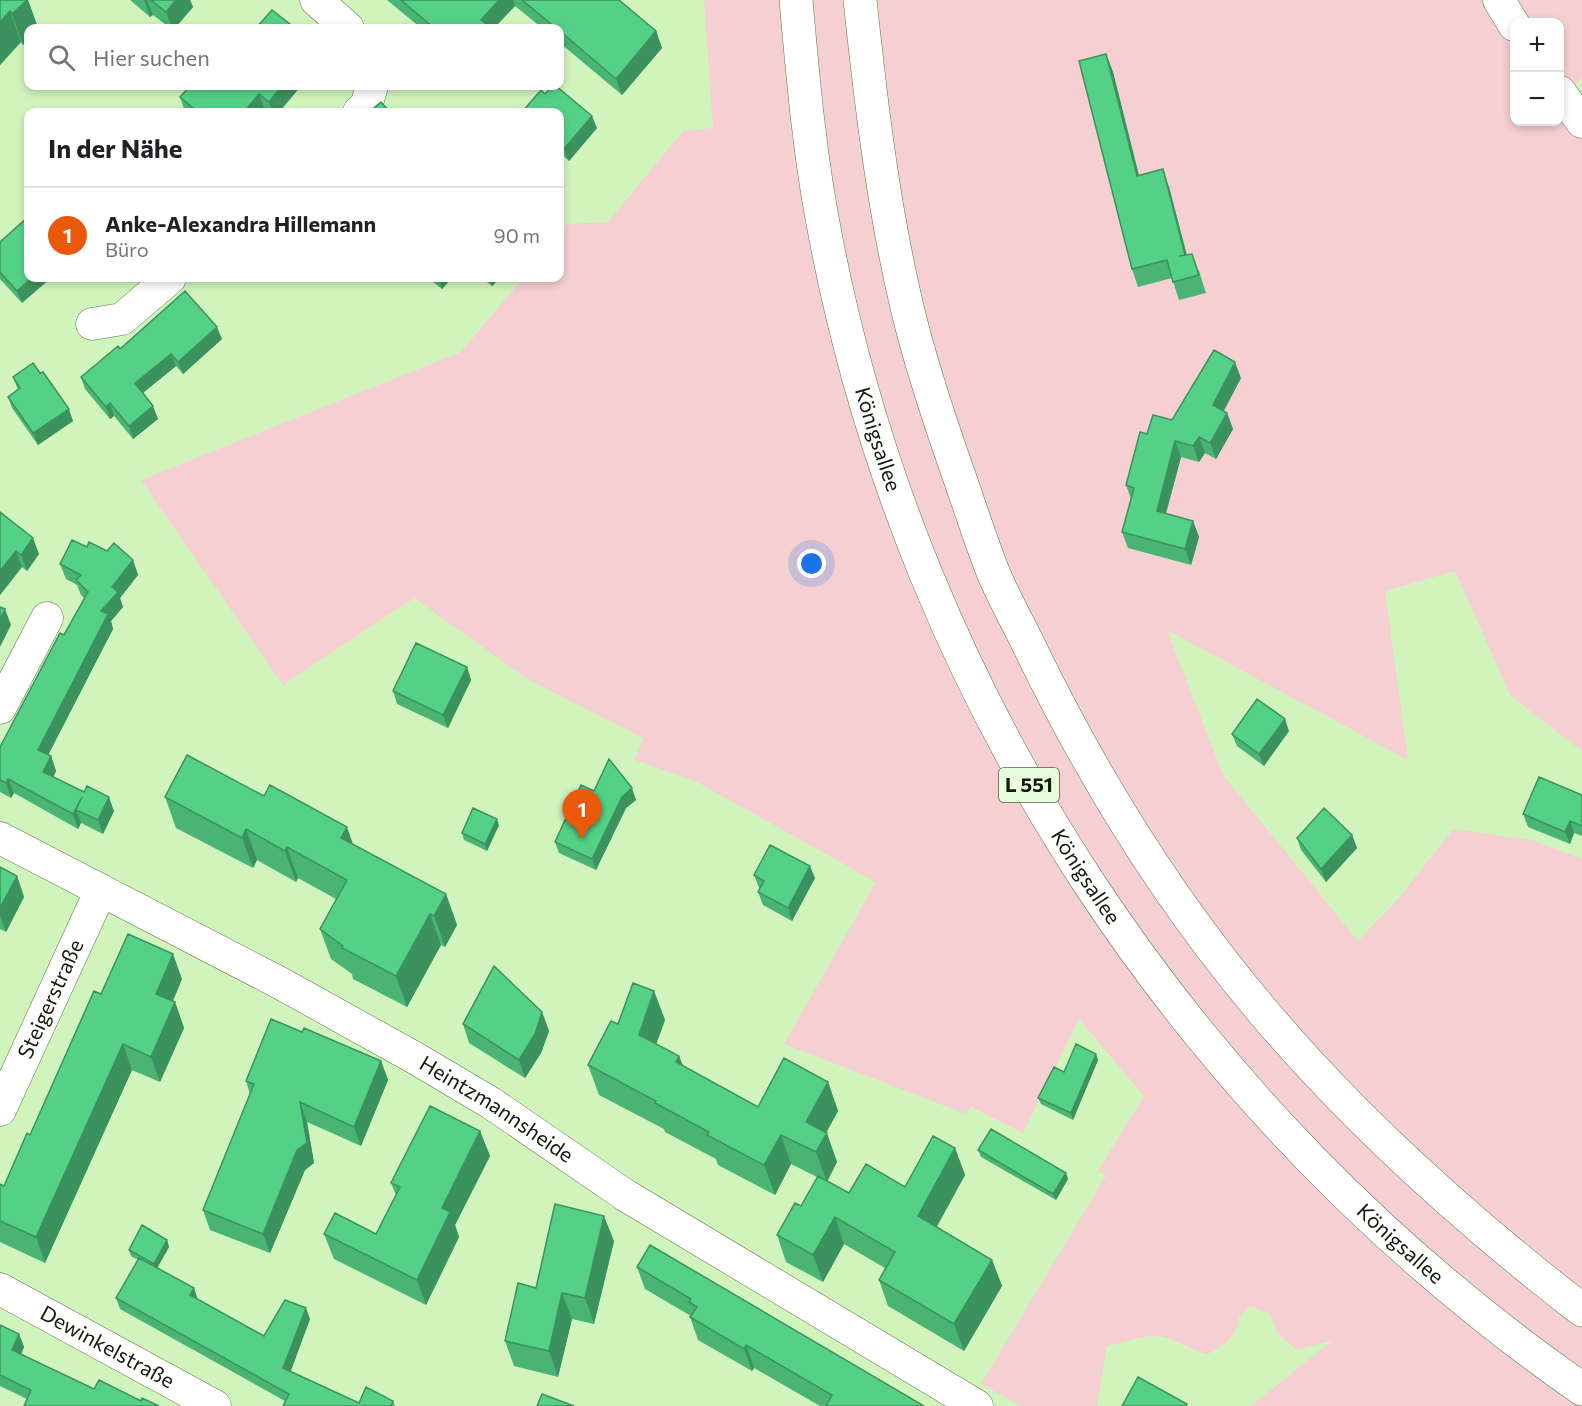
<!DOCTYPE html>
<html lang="de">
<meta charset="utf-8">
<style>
body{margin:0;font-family:Commissioner,sans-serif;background:#f2f2f2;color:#202124}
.controls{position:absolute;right:18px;top:18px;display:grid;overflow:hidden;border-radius:12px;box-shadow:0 3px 9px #0003}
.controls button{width:54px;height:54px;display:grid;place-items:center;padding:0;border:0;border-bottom:2px solid #e0e0e0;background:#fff;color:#202124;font:30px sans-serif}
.you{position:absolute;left:812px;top:564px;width:21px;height:21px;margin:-15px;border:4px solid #fff;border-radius:50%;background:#1a73e8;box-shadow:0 0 0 9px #1a73e833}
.badge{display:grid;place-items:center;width:39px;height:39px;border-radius:50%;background:#ea580c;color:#fff;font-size:20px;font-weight:700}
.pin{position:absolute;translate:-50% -50px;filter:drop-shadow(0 2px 3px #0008)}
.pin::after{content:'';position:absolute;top:32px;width:21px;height:18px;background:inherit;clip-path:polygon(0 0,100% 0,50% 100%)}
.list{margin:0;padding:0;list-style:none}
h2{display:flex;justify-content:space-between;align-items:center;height:78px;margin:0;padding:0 24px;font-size:26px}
h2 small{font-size:20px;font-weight:400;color:#757577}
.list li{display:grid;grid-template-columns:39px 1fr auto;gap:18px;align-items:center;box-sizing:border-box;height:96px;padding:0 24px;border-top:2px solid #e0e0e0}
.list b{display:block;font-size:22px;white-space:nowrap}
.list p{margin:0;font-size:20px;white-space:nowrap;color:#757577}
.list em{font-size:20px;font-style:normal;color:#757577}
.icon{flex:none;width:33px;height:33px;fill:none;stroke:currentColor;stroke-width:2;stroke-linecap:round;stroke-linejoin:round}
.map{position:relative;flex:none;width:1582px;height:1406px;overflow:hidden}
.search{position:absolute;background:#fff;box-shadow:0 3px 9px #0003;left:24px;top:24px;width:540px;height:66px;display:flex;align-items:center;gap:15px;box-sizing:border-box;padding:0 21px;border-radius:12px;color:#757577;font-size:22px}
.panel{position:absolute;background:#fff;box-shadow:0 3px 9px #0003;left:24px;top:108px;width:540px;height:174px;border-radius:12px}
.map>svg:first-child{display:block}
.green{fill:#f5cfd1;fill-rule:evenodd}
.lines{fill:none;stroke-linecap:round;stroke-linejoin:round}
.street-casing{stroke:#5a7947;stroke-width:33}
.primary-casing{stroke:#5a7947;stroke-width:34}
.street{stroke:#fff;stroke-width:32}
.primary{stroke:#fff;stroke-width:33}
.wall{fill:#49b474}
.shaded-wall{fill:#3c925e}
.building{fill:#55d187;stroke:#3c925e;stroke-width:1.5}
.labels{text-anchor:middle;stroke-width:6;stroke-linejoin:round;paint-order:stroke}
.shield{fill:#e7fddb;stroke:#505f47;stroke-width:1.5}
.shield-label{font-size:20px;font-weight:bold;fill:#0f1b07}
.street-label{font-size:21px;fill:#0f1b07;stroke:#e7fddb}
</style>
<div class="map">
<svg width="1582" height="1406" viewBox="0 0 1582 1406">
<rect width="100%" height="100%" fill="#d1f4bc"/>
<path class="green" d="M704 0H1582V78L1572 89 1582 101V751L1510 695 1455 571 1385 591 1408 760 1167 630 1223 775 1358 941 1400 897 1453 829 1532 840 1582 859V1406H1251L1333 1340 1297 1350 1277 1333 1269 1313 1250 1306 1239 1317C1238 1337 1224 1345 1208 1354 1189 1350 1173 1336 1154 1336 1139 1336 1122 1343 1107 1346L1097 1406H1021L981 1384 1106 1176 1098 1171 1144 1096 1079 1019 1023 1133 971 1107 966 1114 784 1044 876 882 697 782 635 760 643 738 526 678 414 598 283 685 141 480 461 352 523 278H560V233L567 224 608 222 683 131 713 128ZM1514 22H1560V122H1514Z"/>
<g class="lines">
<defs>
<g id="street">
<path d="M316 0 348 28"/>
<path d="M1499 0 1514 25"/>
<path d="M1560 92 1582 122"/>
<path d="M359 112 366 106 372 86"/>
<path d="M92 324 122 319 170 278"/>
<path d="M0 708 47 618"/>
<path id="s1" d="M0 838 280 983 415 1058 491 1103 625 1195 977 1406"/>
<path id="s2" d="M0 1110 101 890"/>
<path id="s3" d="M0 1289 215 1406"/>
</g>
<g id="primary">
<path id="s4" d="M796 0C803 79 810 160 826 239 916 706 1193 1118 1582 1389"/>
<path d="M860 0C871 103 883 206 907 307 920 362 938 416 957 470 969 504 980 539 993 572 1005 601 1021 628 1034 656 1096 783 1173 906 1265 1014 1359 1125 1467 1221 1582 1310"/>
</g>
</defs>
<use href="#street" class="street-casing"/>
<use href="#primary" class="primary-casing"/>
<use href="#street" class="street"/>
<use href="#primary" class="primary"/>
</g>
<path class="wall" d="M0 0H28L38 28H28V40L23 45 21 42 0 65Z
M130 0H190L193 7 175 28H170L153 15 150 17Z
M387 0H619L656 31 662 48 622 95 560 43V28H542L515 6 494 28H421Z
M1106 54 1113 72 1139 175 1169 187 1187 255 1199 271 1206 293 1179 300 1172 278 1138 287 1132 269Z
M190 86H301L279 112H268L265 110 263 112H185L180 97Z
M560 112 597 128 569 161 560 153Z
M0 242 22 303 0 279Z
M428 278H452L442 289Z
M482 278H500L492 286Z
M222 339 183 374 176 366 143 393 158 419 133 439 114 416 110 419 85 389 81 377 120 349Z
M40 373 73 421 38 445 12 408 8 397 18 390 13 377Z
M1241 378 1224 411 1227 413 1233 429 1216 459 1205 453 1199 462 1181 457 1166 514 1193 521 1199 537 1191 565 1128 548 1122 532 1131 499 1126 485 1172 420Z
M0 512 39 554 27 571 22 567 0 595Z
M87 547 107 551 133 560 138 575 120 598 123 607 111 621 113 629 48 755 51 756 56 771 53 777 114 811 103 834 81 823 78 829 14 793 11 798 0 792V747L84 598 81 595 77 585 66 579 60 564Z
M467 667 471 680 448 728 397 704 393 691Z
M1289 731 1264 766 1237 746 1232 734Z
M594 791 636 800 626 808 596 870 559 853 555 842Z
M1582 795V836L1574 833 1570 844 1528 827 1523 814Z
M165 797 354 845 446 894 457 925 445 947 441 945 407 1007 353 979 352 974 331 959 320 929 336 899 298 878 296 882 257 860 253 868 176 828Z
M499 825 487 851 464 840 462 833Z
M1352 835 1357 848 1326 882 1301 850 1297 838Z
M0 867 17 876 24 897 6 932 0 929Z
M754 875 815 878 792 921 763 905 758 892 760 889 759 888Z
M182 979 173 1001 175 1002 184 1028 160 1082 132 1070 45 1263 0 1242V1184L4 1186 101 994Z
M654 991 665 1020 656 1044 679 1056 683 1066 758 1107 828 1082 838 1111 826 1133 837 1162 827 1181 849 1193 905 1187 955 1148 965 1175 936 1227 992 1260 1002 1286 964 1351 888 1306 879 1280 885 1268 844 1244 823 1282 786 1262 777 1235 801 1206 817 1177 791 1164 775 1195 718 1165 716 1159 665 1132 664 1129 599 1095 588 1065 618 1024Z
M542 1012 549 1031 541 1053 525 1078 469 1043 463 1024Z
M302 1032 381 1061 388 1080 361 1146 307 1122 314 1163 305 1170 270 1253 210 1230 203 1210 250 1094 246 1081Z
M1098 1060 1073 1120 1041 1104 1038 1098 1064 1072Z
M480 1131 490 1156 455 1225 459 1237 426 1305 334 1259 324 1234H376L396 1195 391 1183Z
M978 1150 1066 1173 1068 1179 1056 1200 981 1157Z
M167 1240 169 1247 157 1268 194 1288 197 1299 264 1336 310 1319 290 1371 359 1403 393 1401 395 1406H283L285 1401 120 1309 116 1298 138 1260 131 1256 129 1250Z
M614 1241 594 1324 572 1319 558 1377 514 1366 505 1341 536 1288Z
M637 1267 924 1406H820L754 1368 752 1371 698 1340 690 1317 691 1316 645 1289Z
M0 1325 19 1334 24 1347 21 1355 94 1389 159 1406 27 1399 0 1386Z"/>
<path class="shaded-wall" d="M27 0H28L38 28H28V40L23 45 12 14Z
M144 0H147L153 15 150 17Z
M176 0H190L193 7 175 28H172L166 12Z
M499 0H513L515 6 494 28H484L481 20Z
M10 11 21 42 0 65V22Z
M656 31 662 48 622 95 616 79Z
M1106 54 1113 72 1143 193 1137 176Z
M282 86H301L279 112H273L269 102Z
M259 94 265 110 263 112H244Z
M592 116 597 128 569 161 564 149Z
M1163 169 1169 187 1191 272 1185 255Z
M32 278H51L22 303 17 291Z
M438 278H452L442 289Z
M489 278H500L492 286Z
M217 327 222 339 183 374 178 362Z
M171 354 176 366 139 396 135 383Z
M1235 362 1241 378 1218 421 1213 405Z
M110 403 114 416 110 419 106 407Z
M153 406 158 419 133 439 129 426Z
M69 409 73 421 38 445 33 433Z
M1227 413 1233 429 1216 459 1210 443Z
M1199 437 1205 453 1199 462 1193 446Z
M1175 441 1181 457 1162 527 1157 511Z
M1193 521 1199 537 1191 565 1185 549Z
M33 538 39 554 27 571 21 555Z
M16 551 22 567 0 595V571Z
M133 560 138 575 120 598 123 607 111 621 113 629 43 765 38 750 112 587Z
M5 609 11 625 0 647V619Z
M467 667 471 680 448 728 443 715Z
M1285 719 1289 731 1264 766 1259 754Z
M51 756 56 771 49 787 43 772Z
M8 779 14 793 11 798 6 783Z
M632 788 636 800 626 808 596 870 592 859 622 797Z
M82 797 76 810 81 823 78 829 73 814Z
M109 797 114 811 103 834 98 820Z
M497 819 499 825 487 851 485 844Z
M1570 821 1574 833 1570 844 1565 832Z
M347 827 358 858 341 838Z
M246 829 257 860 253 868 242 838Z
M1352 835 1357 848 1326 882 1321 869Z
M287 847 298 878 296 882 285 851Z
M810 866 815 878 792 921 788 908Z
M17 876 24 897 6 932 0 916V908Z
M446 894 457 925 445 947 434 916Z
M430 914 441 945 407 1007 396 976Z
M173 954 182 979 165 1019 156 994Z
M654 991 665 1020 649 1064 639 1035Z
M175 1002 184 1028 160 1082 151 1057Z
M542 1012 549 1031 541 1053 525 1078 519 1060Z
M123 1044 132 1070 45 1263 36 1237Z
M1096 1054 1098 1060 1073 1120 1071 1113Z
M679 1056 690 1085 676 1062Z
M381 1061 388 1080 361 1146 354 1127Z
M828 1082 838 1111 816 1151 806 1122Z
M300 1102 307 1122 314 1163 305 1170 270 1253 263 1234Z
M480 1131 490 1156 455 1225 459 1237 426 1305 417 1280 442 1208Z
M827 1133 837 1162 827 1182 816 1152Z
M781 1135 791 1164 775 1195 764 1165Z
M955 1148 965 1175 928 1243 918 1216Z
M1066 1173 1068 1179 1056 1200 1053 1194Z
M604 1216 614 1241 594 1324 585 1298Z
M835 1217 844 1244 823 1282 813 1255Z
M167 1240 169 1247 156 1270 154 1264Z
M992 1260 1002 1286 964 1351 954 1324Z
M194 1288 198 1300 190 1295Z
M562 1293 572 1319 558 1377 549 1351Z
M306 1308 310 1319 288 1379 283 1368Z
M19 1334 24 1347 17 1364 12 1350Z
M746 1345 754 1368 752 1371 744 1349Z"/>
<path class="building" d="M0 0H27L12 14 10 11 0 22Z
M151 0H176L166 12Z
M401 0H499L481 20 491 28H434Z
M522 0H619L656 31 616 79 560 31V28H556Z
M272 10 295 28H256Z
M1106 54 1137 176 1163 169 1185 255 1179 256 1192 254 1199 275 1173 282 1167 260 1132 269 1079 61Z
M190 86H282L269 102 259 94 244 112H198L180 97Z
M552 86H556L592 116 564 149 560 145V112H522L541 90 545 94Z
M381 102 390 112H369Z
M28 217V278H32L17 291 0 272V242Z
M185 291 217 327 178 362 171 354 135 383 153 406 129 426 110 403 106 407 81 377 118 346 120 349Z
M1214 350 1235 362 1213 405 1227 413 1210 443 1199 437 1193 446 1175 441 1157 511 1193 521 1185 549 1122 532 1134 488 1126 485 1140 432 1147 434 1153 415 1172 420Z
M33 363 40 373 43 372 69 409 33 433 8 397 20 388 13 377Z
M0 512 33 538 21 555 16 551 0 571Z
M72 540 87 547 89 542 107 551 114 543 133 560 112 587 118 592 101 611 108 614 38 750 51 756 43 772 84 792 87 786 109 797 98 820 76 810 82 797 73 814 8 779 6 783 0 780V747L60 633 64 635 88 592 76 580 81 575 60 564Z
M0 607 5 609 0 619Z
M416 643 467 667 443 715 393 691Z
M1257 699 1285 719 1259 754 1232 734Z
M187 755 264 796 270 785 347 827 341 838 446 894 434 916 430 914 396 976 342 948 343 946 320 929 347 880 287 847 285 851 246 829 242 838 165 797Z
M609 759 632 788 622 797 592 859 555 842 581 785 594 791Z
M1539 777 1582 795V826L1570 821 1565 832 1523 814Z
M473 808 497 819 485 844 462 833Z
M1324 808 1352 835 1321 869 1297 838Z
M770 845 810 866 788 908 758 892 764 881 754 875Z
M0 867 17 876 0 908Z
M128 934 173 954 156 994 175 1002 151 1057 123 1044 36 1237 0 1221V1184L4 1186 27 1133 30 1135 94 991 101 994Z
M494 966 542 1012 535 1034 519 1060 463 1024Z
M633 983 654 991 639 1035 679 1056 676 1062 758 1107 784 1058 828 1082 806 1122 827 1133 816 1152 781 1135 764 1165 707 1135 709 1132 655 1103 656 1101 588 1065 611 1021 618 1024Z
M271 1019 302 1032 304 1028 381 1061 354 1127 300 1102 307 1143 297 1150 263 1234 203 1210 254 1084 246 1081Z
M1076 1044 1096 1054 1071 1113 1038 1098 1054 1067 1064 1072Z
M430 1106 480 1131 442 1208 450 1212 417 1280 324 1234 335 1213 376 1234 400 1187 391 1183Z
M991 1129 1066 1173 1053 1194 978 1150Z
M933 1136 955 1148 918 1216 992 1260 954 1324 879 1280 895 1252 835 1217 813 1255 777 1235 795 1203 801 1206 818 1176 849 1193 866 1164 905 1187Z
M555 1204 604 1216 585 1298 562 1293 549 1351 505 1341 518 1283 536 1288Z
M142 1225 167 1240 154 1264 129 1250Z
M650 1245 924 1406H826L832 1395 746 1345 744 1349 690 1317 697 1307 689 1302 691 1299 637 1267Z
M139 1258 194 1288 190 1295 264 1336 285 1300 306 1308 283 1368 359 1403 366 1387 393 1401 391 1406H283L289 1394 116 1298Z
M0 1325 19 1334 12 1350 94 1389 99 1380 141 1401 142 1398 159 1406H24L31 1390 0 1375Z
M1138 1377 1187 1404 1186 1406H1122Z
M542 1394 574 1406H537Z"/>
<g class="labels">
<rect class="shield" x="999" y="768" width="60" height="34" rx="4.5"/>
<g class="shield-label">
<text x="1029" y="792">L 551</text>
</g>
<g class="street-label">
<text dy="7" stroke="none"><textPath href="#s4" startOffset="448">Königsallee</textPath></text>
<text dy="7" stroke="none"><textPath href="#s4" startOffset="934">Königsallee</textPath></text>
<text dy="7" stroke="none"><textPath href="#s2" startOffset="122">Steigerstraße</textPath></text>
<text dy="7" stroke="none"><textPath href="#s1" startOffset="566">Heintzmannsheide</textPath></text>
<text dy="7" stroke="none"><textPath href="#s4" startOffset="1419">Königsallee</textPath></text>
<text dy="7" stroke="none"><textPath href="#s3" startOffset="122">Dewinkelstraße</textPath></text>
</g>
</g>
</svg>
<div class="controls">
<button>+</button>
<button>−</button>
</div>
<div class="you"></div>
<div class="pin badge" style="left:582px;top:839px">1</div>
<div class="search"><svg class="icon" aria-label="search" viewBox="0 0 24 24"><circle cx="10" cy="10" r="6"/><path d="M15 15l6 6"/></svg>Hier suchen</div>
<section class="panel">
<h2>In der Nähe<small></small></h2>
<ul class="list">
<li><span class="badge">1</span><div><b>Anke-Alexandra Hillemann</b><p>Büro</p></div><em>90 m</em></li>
</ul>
</section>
</div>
